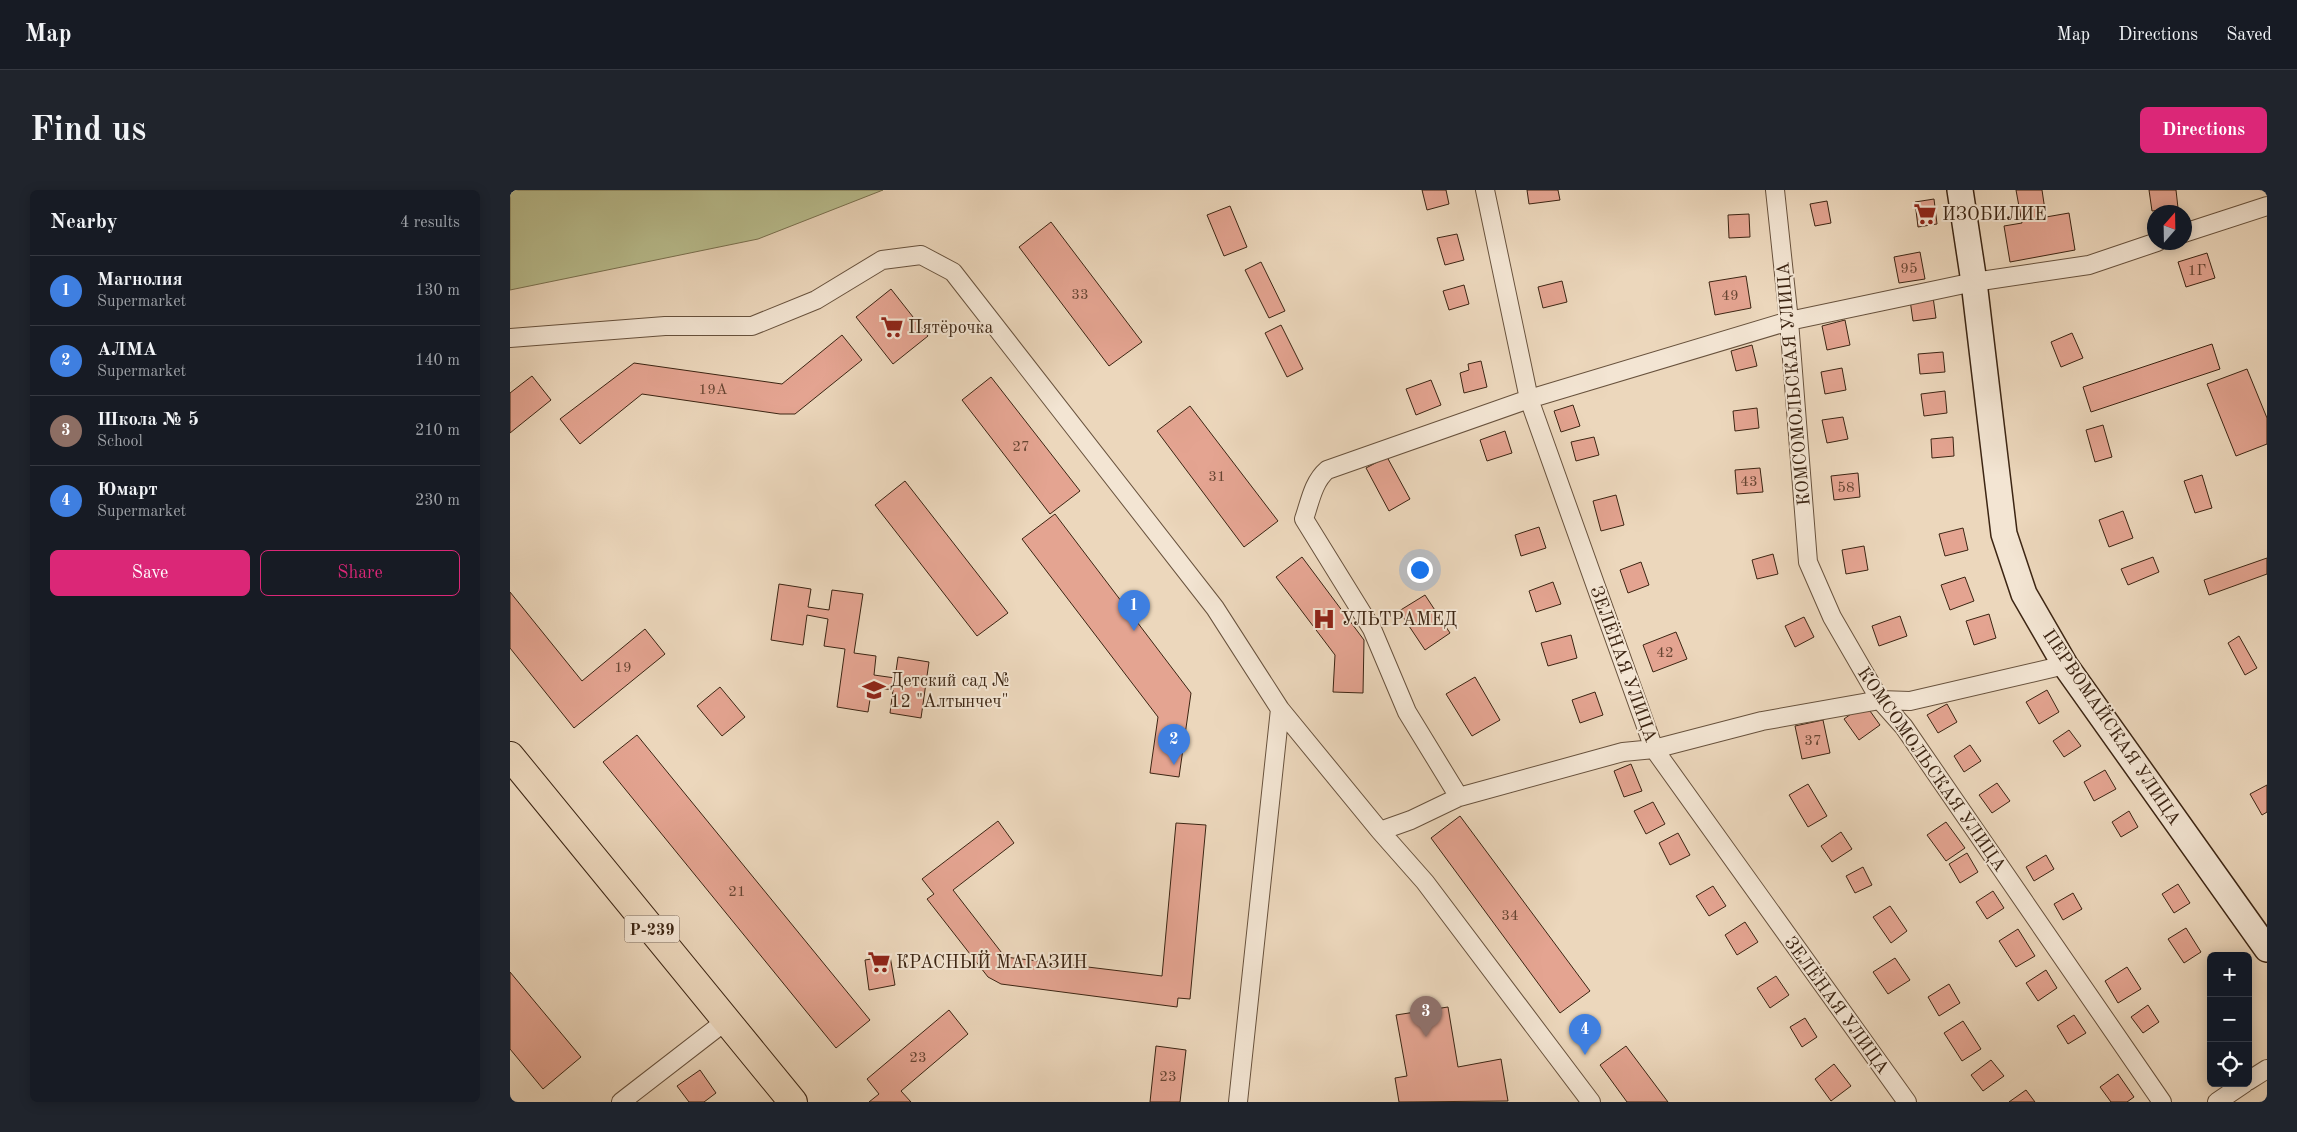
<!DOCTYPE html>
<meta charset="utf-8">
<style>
body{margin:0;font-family:"Old Standard TT",serif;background:#20242c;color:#f1f3f6}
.controls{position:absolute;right:15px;bottom:15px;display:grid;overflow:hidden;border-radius:8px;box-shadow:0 2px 12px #0003}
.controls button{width:45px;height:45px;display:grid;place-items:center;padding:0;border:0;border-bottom:1px solid #363941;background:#171b24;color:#f1f3f6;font:25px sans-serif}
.compass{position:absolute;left:1637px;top:15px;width:45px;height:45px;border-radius:50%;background:#171b24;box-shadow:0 2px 12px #0003;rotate:20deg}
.you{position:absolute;left:909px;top:379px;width:18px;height:18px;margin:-12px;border:4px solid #fff;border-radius:50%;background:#1a73e8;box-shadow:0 0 0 8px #1a73e833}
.badge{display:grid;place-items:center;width:32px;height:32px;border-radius:50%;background:#db2777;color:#fff;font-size:16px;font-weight:700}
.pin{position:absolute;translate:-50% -41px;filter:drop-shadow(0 1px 2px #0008)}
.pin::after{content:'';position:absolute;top:26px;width:18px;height:15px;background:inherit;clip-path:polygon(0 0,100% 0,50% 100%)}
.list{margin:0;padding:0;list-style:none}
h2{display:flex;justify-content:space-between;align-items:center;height:65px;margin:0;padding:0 20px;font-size:21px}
h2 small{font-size:16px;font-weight:400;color:#9ea1a6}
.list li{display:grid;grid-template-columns:32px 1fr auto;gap:15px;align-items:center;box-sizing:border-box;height:70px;padding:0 20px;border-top:1px solid #363941}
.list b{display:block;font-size:19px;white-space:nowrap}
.list p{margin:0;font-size:16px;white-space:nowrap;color:#9ea1a6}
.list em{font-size:16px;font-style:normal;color:#9ea1a6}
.actions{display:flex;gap:10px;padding:15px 20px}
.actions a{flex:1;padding:11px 0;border:1px solid #db2777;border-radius:8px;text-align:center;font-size:18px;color:#db2777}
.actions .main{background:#db2777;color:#fff}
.icon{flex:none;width:28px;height:28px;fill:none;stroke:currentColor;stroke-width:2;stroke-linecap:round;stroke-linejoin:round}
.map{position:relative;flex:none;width:1757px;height:912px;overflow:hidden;border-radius:8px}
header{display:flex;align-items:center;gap:30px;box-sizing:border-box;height:70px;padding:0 25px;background:#171b24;border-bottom:1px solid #363941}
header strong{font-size:24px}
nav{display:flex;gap:28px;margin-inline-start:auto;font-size:18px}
.intro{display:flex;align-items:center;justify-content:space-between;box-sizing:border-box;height:120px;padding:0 30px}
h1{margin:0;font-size:35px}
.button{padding:12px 22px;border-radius:8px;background:#db2777;color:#fff;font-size:18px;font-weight:700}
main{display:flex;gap:30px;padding:0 30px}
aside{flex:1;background:#171b24;border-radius:8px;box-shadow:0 2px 12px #0003}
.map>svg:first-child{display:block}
.green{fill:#b9be8f;stroke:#7a7251}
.building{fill:#e4a491;stroke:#3c2513}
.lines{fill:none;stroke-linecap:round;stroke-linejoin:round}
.street-casing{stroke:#68523d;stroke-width:20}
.secondary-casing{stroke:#3c2513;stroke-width:28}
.highway-casing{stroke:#3c2513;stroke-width:30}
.street{stroke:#f3e5d3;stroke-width:18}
.secondary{stroke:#f3e5d3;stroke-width:25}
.highway{stroke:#ecd7bc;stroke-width:28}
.labels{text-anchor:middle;stroke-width:4;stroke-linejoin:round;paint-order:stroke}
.number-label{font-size:15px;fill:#664532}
.shield{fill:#f3e5d3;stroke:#735f4d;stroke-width:1}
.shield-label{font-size:16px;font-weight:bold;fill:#3c2513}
.poi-label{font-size:18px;fill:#3c2513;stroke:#f3e5d3;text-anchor:start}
.street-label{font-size:18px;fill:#3c2513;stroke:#f3e5d3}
</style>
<header>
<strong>Map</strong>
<nav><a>Map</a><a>Directions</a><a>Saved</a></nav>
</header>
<div class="intro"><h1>Find us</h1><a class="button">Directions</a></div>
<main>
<aside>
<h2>Nearby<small>4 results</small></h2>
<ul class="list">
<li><span class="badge" style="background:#3f7fe0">1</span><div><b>Магнолия</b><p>Supermarket</p></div><em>130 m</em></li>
<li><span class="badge" style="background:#3f7fe0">2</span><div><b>АЛМА</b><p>Supermarket</p></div><em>140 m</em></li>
<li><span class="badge" style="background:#8d6e63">3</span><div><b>Школа № 5</b><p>School</p></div><em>210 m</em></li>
<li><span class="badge" style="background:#3f7fe0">4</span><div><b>Юмарт</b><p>Supermarket</p></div><em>230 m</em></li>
</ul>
<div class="actions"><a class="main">Save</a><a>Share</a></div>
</aside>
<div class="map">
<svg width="1757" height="912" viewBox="0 0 1757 912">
<rect width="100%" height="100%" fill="#ecd7bc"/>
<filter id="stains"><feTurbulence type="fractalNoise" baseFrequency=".004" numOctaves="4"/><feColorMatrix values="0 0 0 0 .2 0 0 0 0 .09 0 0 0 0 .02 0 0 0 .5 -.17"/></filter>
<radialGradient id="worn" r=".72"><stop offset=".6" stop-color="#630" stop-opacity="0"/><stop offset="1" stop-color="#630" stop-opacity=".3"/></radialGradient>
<path class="green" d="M0 0H373L248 49 0 100Z"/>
<path class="building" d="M912 0H936L939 14 917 20Z
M1017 0H1048L1050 10 1019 14Z
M1506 0H1532L1536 27 1559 23 1565 60 1500 72 1494 36 1512 33Z
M1639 0H1666L1668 18 1642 21Z
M1424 9 1427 34 1408 37 1405 12Z
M1317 11 1321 33 1305 36 1300 14Z
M720 16 737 57 714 66 697 25Z
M1239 24 1240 47 1219 48 1218 25Z
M541 32 632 152 599 176 509 57Z
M947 44 954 70 935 75 927 48Z
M1410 62 1415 89 1389 93 1384 67Z
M1697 63 1705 88 1676 97 1668 72Z
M751 72 775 121 759 128 735 80Z
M1236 86 1241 118 1205 125 1199 92Z
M1052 91 1057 112 1033 118 1028 97Z
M954 95 959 114 939 120 933 101Z
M381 99 418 146 383 174 346 127Z
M1423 107 1426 128 1403 131 1400 110Z
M1335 130 1340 155 1317 160 1312 136Z
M771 135 793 179 777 187 755 143Z
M1562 143 1573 168 1551 177 1541 152Z
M332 145 352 170 285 224H270L132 204 70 254 50 229 124 173 272 194Z
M1702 154 1710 179 1581 222 1573 197Z
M1242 155 1247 176 1226 181 1221 161Z
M1433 162 1435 182 1410 184 1408 164Z
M971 171 977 197 954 203 950 183 959 180 958 174Z
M1332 178 1336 200 1315 204 1311 182Z
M1737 179 1757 228V254L1726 266 1697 194Z
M22 186 41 210 0 243V203Z
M481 187 570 301 540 324 452 210Z
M921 190 931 215 906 225 896 199Z
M1435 201 1437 223 1414 226 1411 204Z
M1063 215 1070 236 1051 242 1044 221Z
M680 216 768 331 734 357 647 241Z
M1247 218 1249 238 1225 241 1223 221Z
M1333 227 1338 249 1317 253 1312 230Z
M1593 235 1602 267 1585 272 1576 240Z
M995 241 1002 263 977 271 970 250Z
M1084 247 1089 265 1066 271 1061 252Z
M1443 247 1444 266 1422 268 1421 249Z
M877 267 900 309 879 321 856 278Z
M1250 278 1253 302 1227 304 1225 280Z
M1348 283 1350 307 1324 310 1321 286Z
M1692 285 1702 318 1685 323 1674 291Z
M395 291 498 423 467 446 365 315Z
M1106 305 1114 335 1091 341 1083 311Z
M1613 321 1623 348 1599 357 1589 330Z
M545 324 681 503 669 587 640 583 648 527 512 349Z
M1029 337 1036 358 1011 366 1005 345Z
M1453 338 1458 360 1435 366 1429 344Z
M1354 356 1358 380 1336 384 1332 360Z
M1263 364 1268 384 1247 389 1242 370Z
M792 367 854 450 853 503 823 502 825 465 766 387Z
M1643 367 1649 382 1618 395 1611 379Z
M1757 368V384L1699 405 1694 390Z
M1131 372 1139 395 1118 403 1110 380Z
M1455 387 1464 411 1440 420 1431 395Z
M1043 392 1051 414 1026 422 1019 401Z
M269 394 301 399 298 417 319 420 322 400 353 404 344 463 366 466 364 485 385 488 388 467 419 472 411 528 380 523 383 500 362 497 358 522 327 517 335 459 314 456 318 429 297 425 293 455 261 450Z
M0 402 72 491 135 439 155 464 64 538 0 458Z
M915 405 940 443 915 460 889 421Z
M1479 424 1486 448 1464 455 1456 431Z
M1390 426 1397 446 1369 456 1362 436Z
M1294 427 1304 447 1285 457 1275 436Z
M1166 442 1177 469 1143 482 1133 455Z
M1061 445 1067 468 1038 476 1031 453Z
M1729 446 1747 478 1735 485 1718 453Z
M965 487 990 530 962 546 936 504Z
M210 497 235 527 212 546 187 516Z
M1537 500 1549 522 1529 534 1516 512Z
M1085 502 1093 525 1070 533 1062 510Z
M1355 514 1370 535 1349 550 1334 529Z
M1437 514 1447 532 1428 543 1417 525Z
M1313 530 1320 563 1292 569 1285 536Z
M1559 540 1571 556 1554 567 1543 551Z
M127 545 360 830 326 858 93 572Z
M1460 555 1471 571 1454 582 1444 566Z
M1121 574 1132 601 1114 607 1104 581Z
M1595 580 1606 599 1584 611 1574 592Z
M1487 593 1500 611 1482 623 1469 605Z
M1298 594 1317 626 1298 637 1279 605Z
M1757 595V622L1752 625 1740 604Z
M1143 612 1155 634 1136 644 1124 621Z
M1619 621 1628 637 1611 647 1602 632Z
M950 626 1080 801 1050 823 921 648Z
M488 631 504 653 443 700 495 767 652 786 666 633 696 635 680 809 668 808 667 817 491 794 478 787 417 709 424 704 412 689Z
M1436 632 1455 658 1436 671 1417 645Z
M1331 642 1342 659 1322 672 1311 656Z
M1168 643 1180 665 1160 675 1149 653Z
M1457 663 1468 682 1450 693 1439 674Z
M1536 665 1544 679 1524 691 1516 677Z
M1353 677 1362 695 1345 703 1336 686Z
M1668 694 1680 713 1664 723 1652 704Z
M1203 696 1216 716 1199 726 1186 706Z
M1483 701 1494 718 1477 729 1466 712Z
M1563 703 1572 719 1553 730 1544 714Z
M1380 716 1397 741 1381 753 1363 727Z
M1235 732 1248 752 1227 765 1215 745Z
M1676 738 1691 762 1674 773 1658 749Z
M1508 739 1525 766 1506 777 1489 751Z
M380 766 385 795 359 800 355 770Z
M1385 768 1400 790 1378 804 1363 782Z
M1617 777 1631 799 1608 813 1595 791Z
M1536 780 1547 798 1528 811 1516 793Z
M0 782 71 867 33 899 0 859Z
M1266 786 1279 805 1260 818 1247 798Z
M1439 794 1450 813 1429 826 1418 807Z
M1638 815 1649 832 1633 843 1621 827Z
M938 817 948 877 991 869 998 911 889 912 885 888 897 886 886 825Z
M439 820 458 844 391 901 401 912H359L369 904 357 889Z
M1564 825 1576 843 1558 854 1547 836Z
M1295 828 1307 847 1292 857 1280 837Z
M1453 831 1471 859 1452 871 1434 843Z
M646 856 676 860 670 912H640Z
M1116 856 1158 912H1117L1090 875Z
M1481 870 1494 886 1473 901 1461 885Z
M1324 874 1341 896 1321 911 1305 889Z
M190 880 206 903 194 912H179L167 896Z
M1608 884 1624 907 1617 912H1601L1590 897Z
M1516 900 1525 912H1499Z"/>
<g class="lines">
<defs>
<path id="street" d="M975 0 1019 209 1144 559 1397 912
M1265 0 1279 131 1298 372 1322 427 1370 510 1394 537 1652 912
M1674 43 1757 16
M0 148 155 136H242L306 110 372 70 411 65 443 82 705 418 770 519 728 912
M770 519 870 641 901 630 949 607 1113 562 1144 559 1252 531 1370 510 1400 511 1555 475
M949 607 897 522 862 439 794 329C800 312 803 292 817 280L1019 209 1279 131 1464 92 1579 75 1647 52
M870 641 915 692 1081 912
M1738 891 1757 879
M111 912 217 830
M1707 912 1735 893"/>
<path id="secondary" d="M1450 0 1464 92 1494 344 1514 404 1555 475 1757 759"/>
<path id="highway" d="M0 566 283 912"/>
</defs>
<use href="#street" class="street-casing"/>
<use href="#secondary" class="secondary-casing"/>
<use href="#highway" class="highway-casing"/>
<use href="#street" class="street"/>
<use href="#secondary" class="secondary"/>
<use href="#highway" class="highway"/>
</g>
<defs>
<symbol id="supermarket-bare" viewBox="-9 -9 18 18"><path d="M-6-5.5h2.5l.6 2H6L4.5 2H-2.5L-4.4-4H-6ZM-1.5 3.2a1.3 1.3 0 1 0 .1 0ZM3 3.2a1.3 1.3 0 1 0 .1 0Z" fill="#8f2418" stroke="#f3e5d3" stroke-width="2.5" paint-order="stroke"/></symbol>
<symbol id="hospital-bare" viewBox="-9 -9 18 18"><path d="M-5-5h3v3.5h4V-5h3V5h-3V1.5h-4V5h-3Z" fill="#8f2418" stroke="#f3e5d3" stroke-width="2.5" paint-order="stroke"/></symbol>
<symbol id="school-bare" viewBox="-9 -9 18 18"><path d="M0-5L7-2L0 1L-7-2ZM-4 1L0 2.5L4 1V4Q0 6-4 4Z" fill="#8f2418" stroke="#f3e5d3" stroke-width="2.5" paint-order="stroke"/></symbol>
</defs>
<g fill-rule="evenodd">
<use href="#supermarket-bare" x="1399" y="8" width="32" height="32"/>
<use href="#supermarket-bare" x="366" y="121" width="32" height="32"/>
<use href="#hospital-bare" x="798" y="413" width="32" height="32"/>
<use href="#school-bare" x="348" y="484" width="32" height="32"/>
<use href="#supermarket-bare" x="353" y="756" width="32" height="32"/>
</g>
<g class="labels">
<g class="number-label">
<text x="1399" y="83">95</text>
<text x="1687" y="85">1Г</text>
<text x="570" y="109">33</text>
<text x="1220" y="110">49</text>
<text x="203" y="204">19А</text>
<text x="511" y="261">27</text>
<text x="707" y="291">31</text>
<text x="1239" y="296">43</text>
<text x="1336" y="302">58</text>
<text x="1155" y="467">42</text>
<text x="113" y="482">19</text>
<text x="1303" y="555">37</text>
<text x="227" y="706">21</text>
<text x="1000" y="730">34</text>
<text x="408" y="872">23</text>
<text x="658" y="891">23</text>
</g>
<rect class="shield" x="114.5" y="725.5" width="55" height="27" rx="4"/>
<g class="shield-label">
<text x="142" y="745">Р-239</text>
</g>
<g class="poi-label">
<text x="1432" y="30">ИЗОБИЛИЕ</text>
<text x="398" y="143">Пятёрочка</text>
<text x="831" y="435">УЛЬТРАМЕД</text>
<text x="380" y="496">Детский сад №<tspan x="380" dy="21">12 "Алтынчеч"</tspan></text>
<text x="386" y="778">КРАСНЫЙ МАГАЗИН</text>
</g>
<g class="street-label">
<text transform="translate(1283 194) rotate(-95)" y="6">КОМСОМОЛЬСКАЯ УЛИЦА</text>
<text transform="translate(1114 474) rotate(70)" y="6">ЗЕЛЁНАЯ УЛИЦА</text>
<text transform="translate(1602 537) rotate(56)" y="6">ПЕРВОМАЙСКАЯ УЛИЦА</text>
<text transform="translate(1422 579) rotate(55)" y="6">КОМСОМОЛЬСКАЯ УЛИЦА</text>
<text transform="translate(1327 815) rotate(54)" y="6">ЗЕЛЁНАЯ УЛИЦА</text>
</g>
</g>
<rect width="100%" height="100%" filter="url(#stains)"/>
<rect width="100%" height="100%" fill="url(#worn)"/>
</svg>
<div class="controls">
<button>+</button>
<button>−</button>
<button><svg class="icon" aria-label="locate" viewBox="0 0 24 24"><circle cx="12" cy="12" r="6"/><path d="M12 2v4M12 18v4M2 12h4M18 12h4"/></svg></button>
</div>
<svg class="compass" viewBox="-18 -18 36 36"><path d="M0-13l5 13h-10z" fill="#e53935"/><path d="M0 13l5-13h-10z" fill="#9ea1a6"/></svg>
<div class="you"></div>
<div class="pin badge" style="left:624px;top:441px;background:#3f7fe0">1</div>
<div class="pin badge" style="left:664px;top:575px;background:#3f7fe0">2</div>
<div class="pin badge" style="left:916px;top:847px;background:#8d6e63">3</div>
<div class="pin badge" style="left:1075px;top:865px;background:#3f7fe0">4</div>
</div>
</main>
